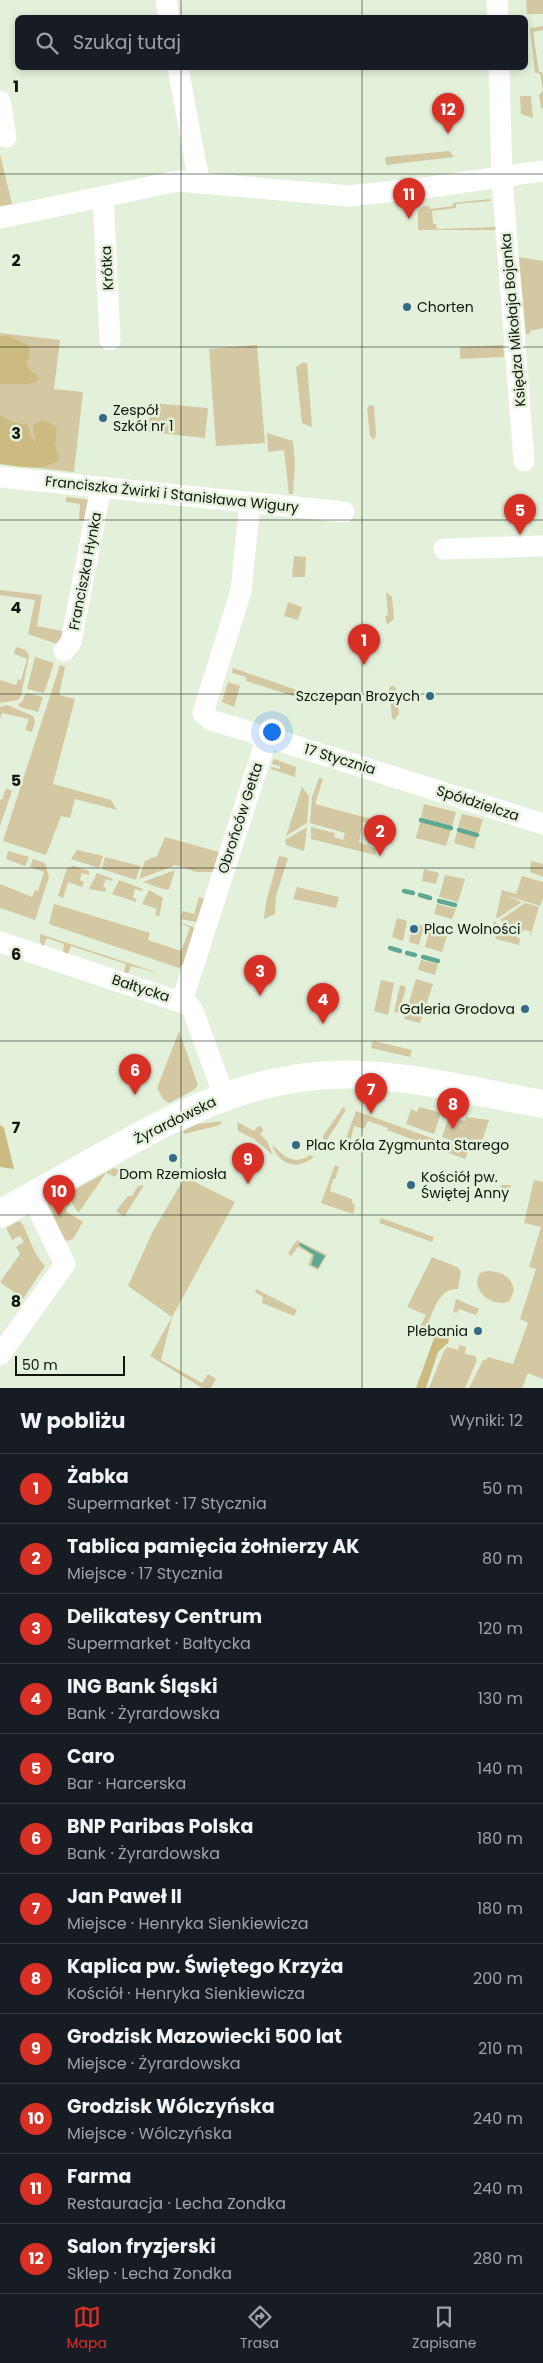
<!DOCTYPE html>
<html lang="pl">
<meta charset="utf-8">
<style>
body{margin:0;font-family:Poppins,sans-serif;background:#20242c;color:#f1f3f6}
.scale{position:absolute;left:15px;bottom:12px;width:110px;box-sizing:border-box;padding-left:5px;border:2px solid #10150d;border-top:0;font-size:14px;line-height:18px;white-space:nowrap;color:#10150d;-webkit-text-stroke:4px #e3f1db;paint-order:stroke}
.you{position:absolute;left:271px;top:731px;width:18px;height:18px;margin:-12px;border:4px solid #fff;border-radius:50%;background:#1a73e8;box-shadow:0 0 0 8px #1a73e833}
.badge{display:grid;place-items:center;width:32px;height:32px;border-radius:50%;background:#d93025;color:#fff;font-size:16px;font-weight:700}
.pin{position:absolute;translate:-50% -41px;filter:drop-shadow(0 1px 2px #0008)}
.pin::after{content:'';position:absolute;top:26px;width:18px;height:15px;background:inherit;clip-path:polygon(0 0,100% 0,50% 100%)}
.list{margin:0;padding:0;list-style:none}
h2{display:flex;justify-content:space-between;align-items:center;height:65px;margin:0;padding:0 20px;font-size:21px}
h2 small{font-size:16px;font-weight:400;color:#9ea1a6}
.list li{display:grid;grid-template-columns:32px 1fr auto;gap:15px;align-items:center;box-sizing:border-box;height:70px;padding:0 20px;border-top:1px solid #363941}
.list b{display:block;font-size:19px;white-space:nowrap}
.list p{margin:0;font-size:16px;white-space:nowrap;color:#9ea1a6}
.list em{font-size:16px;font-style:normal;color:#9ea1a6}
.icon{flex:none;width:28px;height:28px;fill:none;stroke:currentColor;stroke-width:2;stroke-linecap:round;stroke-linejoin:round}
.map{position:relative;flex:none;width:543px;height:1388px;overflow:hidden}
.search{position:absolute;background:#171b24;box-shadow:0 2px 8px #0003;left:15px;right:15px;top:15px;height:55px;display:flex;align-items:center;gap:12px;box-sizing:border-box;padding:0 18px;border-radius:8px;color:#9ea1a6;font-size:19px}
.sheet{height:905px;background:#171b24}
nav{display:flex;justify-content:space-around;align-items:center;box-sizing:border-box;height:70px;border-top:1px solid #363941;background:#171b24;font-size:14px;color:#9ea1a6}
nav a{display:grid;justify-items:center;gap:2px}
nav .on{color:#d93025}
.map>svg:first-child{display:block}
.green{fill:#d3c8a1}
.forest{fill:#cbbb81}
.water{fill:#61a893}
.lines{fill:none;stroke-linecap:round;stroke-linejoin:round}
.stream{stroke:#61a893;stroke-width:4.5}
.minor{stroke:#fff;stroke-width:21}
.major{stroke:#fff;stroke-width:28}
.grid{fill:none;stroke:#10150d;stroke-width:1;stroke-opacity:0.55}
.poi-dot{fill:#346a86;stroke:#e3f1db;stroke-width:2}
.labels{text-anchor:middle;stroke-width:5;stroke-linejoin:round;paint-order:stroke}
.street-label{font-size:14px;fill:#10150d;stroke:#e3f1db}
.poi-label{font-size:14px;fill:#10150d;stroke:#e3f1db;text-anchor:start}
.grid-label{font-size:16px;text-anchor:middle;font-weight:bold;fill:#10150d;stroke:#e3f1db;stroke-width:5;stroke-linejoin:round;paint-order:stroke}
</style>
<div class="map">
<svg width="543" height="1388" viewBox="0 0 543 1388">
<rect width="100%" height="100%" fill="#e3f1db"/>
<path class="green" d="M526 0H543V14H527Z
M543 26V30L533 32 539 72H542L543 76V108H541L539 95 543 91 540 74 535 73 530 28Z
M520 96H531L533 118 521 114Z
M449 151 454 157 386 165 385 157Z
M0 154 12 204 0 206Z
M490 199V201L456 204V208L432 211 433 224H436L437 229 496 227V230H418V211L424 206H429L430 209 453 206V203Z
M519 257 543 261V328L530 331V334H526Z
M0 333 60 340 54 389 83 392 74 472 0 464Z
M257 345 265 443 216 446 209 349Z
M503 345 504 357 460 359V347Z
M302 363H307L312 427 302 423 296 367Z
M151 403 208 408 205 438 148 432Z
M370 405 374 406 376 434 374 440 370 436 367 408Z
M267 433 293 441 295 463 293 494H289L284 450 268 452Z
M66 497 92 500 90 521 79 520 80 504 66 502Z
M294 556 306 557 305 577H292Z
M0 590 42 595 37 626 67 632 57 644 28 634 35 600 0 595Z
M386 592 392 597 394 619 387 625 385 617 388 614Z
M288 602 302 607 298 620 284 616Z
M16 647 26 650 29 656 21 696 18 700 0 703V680L16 685 18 679 21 680 27 659 14 654Z
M35 657 54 663 44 693 27 689Z
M60 665 65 667 59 695 75 699 53 784 111 800 117 810 75 799 70 818 61 816 46 855 3 841Z
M233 668 314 696 312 702 246 681V677L232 673Z
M228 682 240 686 234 707 222 702Z
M392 685 396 688 399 714 394 720 392 718 389 689Z
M26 693 43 697 38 712 19 707 18 704 22 702Z
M7 705 33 716 35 721 32 732 25 730 29 719 2 713 0 719V707Z
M274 759 296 767 295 777 271 769V767L280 769V766L272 764Z
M319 778 323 779 315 804 394 825 393 829 363 822 359 842 377 849 375 855 311 839V827L335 833 334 837 343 840 345 833 310 823 312 797Z
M302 787 309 796 307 823 286 836Z
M6 788 12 791 0 826V799L2 800Z
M424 804 456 812 452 826 421 817Z
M462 814 483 819 479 833 458 827Z
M420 822 451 830 446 846 416 838Z
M307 827 304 851 286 845 285 840Z
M457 832 477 837 474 849 454 843Z
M165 837 219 852 213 872H196L176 865 139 879 145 861 157 856Z
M77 850 103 856 99 868 71 859Z
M8 851 29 857 25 866 6 859Z
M279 856 288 858 276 896 275 914 264 919 266 902Z
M105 857 140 866 136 880 102 869Z
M33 859 45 863 49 877 35 920 0 908V884L32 897 35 890 38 891 44 872 30 867Z
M531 861 543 864V877L530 872Z
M74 866 89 871V875L82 873 80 880 84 882 82 887 68 882 63 898 58 896 67 868Z
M424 869 439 873 436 884 422 881Z
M175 870 169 889 166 890 143 882Z
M97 873 113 879 112 881 106 879 103 887 106 888 105 892 89 889Z
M445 875 465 879 458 902 439 897Z
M522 876 543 882V898L540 906 505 895 522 902 498 918 496 917 502 890 516 894Z
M119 880 143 889 142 891 135 889 133 897 136 899V902L112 894Z
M297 887 339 897 336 908 293 899Z
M149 890 163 898 159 917 155 915 157 909 142 904Z
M199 897 205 899 197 922 180 919 183 911 194 914Z
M525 903 539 907 530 937V931L523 930 522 934 500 920Z
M54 904 150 933 148 940 181 951 190 928 179 922 193 927 194 930 184 963 179 968 49 924Z
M437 904 456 909 452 919 434 914Z
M397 918 407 921 403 941 392 937Z
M494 921 520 939 519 945 496 939 495 936 490 934Z
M413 923 424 926 419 945 409 942Z
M430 928 448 933 442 952 425 947Z
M40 934 159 973 131 966 128 974 124 972 126 964 71 946 68 954H63L64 944 47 938 43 947 40 942Z
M421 960 438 964 435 975 418 970Z
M416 979 433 984 420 1023 404 1019Z
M381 980 394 983 388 1015 374 1011Z
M400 985 406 987 399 1013 394 1012Z
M179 1031 198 1085 194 1090 169 1103 163 1099 157 1088Z
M373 1041 412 1050 410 1057 371 1048Z
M343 1107 346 1110 325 1143 323 1142V1136Z
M419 1107 439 1112 440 1116 434 1134 406 1124 411 1109 417 1112Z
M356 1111 468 1151 465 1159 387 1130 388 1128 368 1121 364 1129 354 1126 350 1142 347 1140 346 1142 345 1141Z
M449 1116 465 1121 466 1117 489 1120 479 1150 442 1137Z
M222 1121 220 1125 184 1134 183 1131 198 1124Z
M237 1122 254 1131 258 1126 262 1127 263 1131 260 1134 267 1141 273 1155 254 1139 238 1131Z
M272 1144C283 1156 294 1166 310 1155L314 1157C297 1171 278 1165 272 1144Z
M335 1165 339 1167 335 1179H333L330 1191 352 1199V1202L355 1206 353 1214 321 1203Z
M114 1168 119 1170 115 1177 106 1173 79 1212 76 1210 67 1194Z
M185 1177 235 1202 172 1317 161 1360 202 1383 208 1374 216 1379 211 1388H202L150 1356 172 1317 128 1286 153 1231Z
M534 1180 543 1182V1379L528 1373 522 1388H469L483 1360H486L488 1357 513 1364 528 1323 520 1319 536 1269 529 1267 541 1227 524 1223Z
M144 1185 124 1217 116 1211 128 1196H132L138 1186Z
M501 1185H511L507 1202 501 1200 498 1197Z
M64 1195 70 1205 66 1208 67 1212 83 1222 73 1239 67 1241 63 1240 47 1207 48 1205Z
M381 1218 434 1237 432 1242 379 1223Z
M19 1221 22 1223C29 1237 34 1255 45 1266L23 1299 0 1282 20 1254 16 1247 24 1242 20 1236 12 1240 6 1228Z
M297 1240 327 1255 318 1270 308 1265 312 1255 298 1247 291 1256 288 1253Z
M432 1257 457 1267 461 1271 458 1289C438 1287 431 1317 425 1332L419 1329 426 1315 407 1307Z
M486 1271C500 1271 512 1276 514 1290L510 1301C494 1309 469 1291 480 1273Z
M256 1289 297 1310 294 1316 262 1303 263 1297 255 1292Z
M456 1299 479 1309 476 1315 459 1309 457 1313 453 1312Z
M459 1345 466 1347 465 1354 475 1356 477 1360 465 1388H429L444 1351 447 1347 458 1350Z"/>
<path class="forest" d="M0 336H8L28 345 30 355 26 363 31 371 38 376 37 382 27 384H0Z
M0 415 12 422 28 425 32 439 36 442 33 425C41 418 50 421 57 429L55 445 59 459C44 473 19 466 0 464Z
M0 1125 4 1128 14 1169 0 1167Z
M450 1325H452L448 1343 438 1352 426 1388H416L437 1330 447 1333Z"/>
<path class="water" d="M300 1243 325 1256 318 1268 311 1265 314 1255 299 1245Z"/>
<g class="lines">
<path class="stream" d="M421 820 451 828
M459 830 477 835
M404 891 413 893
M420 895 430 898
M439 901 455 905
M390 948 400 951
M407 953 415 955
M423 957 438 961"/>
<path class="minor" d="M166 0 169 18
M497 0 498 18
M178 68 199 181
M499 68 502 178 524 461
M0 101 6 137
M103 196 110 340
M0 218 178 181 349 196 423 188 543 171
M0 477 344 512
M444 549 543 546
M64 651 71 642 101 487
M267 737 543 824
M0 942 189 1005 193 1011 224 1096
M182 1001 267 737 211 720 203 713 241 591 250 503
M0 1355 65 1264 32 1197"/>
<path class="major" d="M0 1214C35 1194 70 1175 105 1155 189 1108 265 1070 364 1075 424 1078 484 1094 543 1104"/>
</g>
<path class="grid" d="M181 0V18M362 0V18M181 68V1388M362 68V1388M0 174H543M0 347H543M0 520H543M0 694H543M0 868H543M0 1041H543M0 1215H543"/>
<g class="poi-dot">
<circle cx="407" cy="307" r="5"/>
<circle cx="103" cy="418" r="5"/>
<circle cx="430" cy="696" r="5"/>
<circle cx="414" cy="929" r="5"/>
<circle cx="525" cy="1009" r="5"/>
<circle cx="296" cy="1145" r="5"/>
<circle cx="173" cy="1158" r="5"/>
<circle cx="411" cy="1185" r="5"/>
<circle cx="478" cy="1331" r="5"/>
</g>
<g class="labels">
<g class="street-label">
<text transform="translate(107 268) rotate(-93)" y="5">Krótka</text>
<text transform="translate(513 320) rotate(-95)" y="5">Księdza Mikołaja Bojanka</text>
<text transform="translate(172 494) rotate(6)" y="5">Franciszka Żwirki i Stanisława Wigury</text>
<text transform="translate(85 571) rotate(-79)" y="5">Franciszka Hynka</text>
<text transform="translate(340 759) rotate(17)" y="5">17 Stycznia</text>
<text transform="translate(478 803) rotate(18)" y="5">Spółdzielcza</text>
<text transform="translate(240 818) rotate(-72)" y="5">Obrońców Getta</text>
<text transform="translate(141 988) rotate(18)" y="5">Bałtycka</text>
<text transform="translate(175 1120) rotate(-26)" y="5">Żyrardowska</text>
</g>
<g class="poi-label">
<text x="417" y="312">Chorten</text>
<text x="113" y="415">Zespół<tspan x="113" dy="16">Szkół nr 1</tspan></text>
<text x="420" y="701" text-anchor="end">Szczepan Brozych</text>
<text x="424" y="934">Plac Wolności</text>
<text x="515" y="1014" text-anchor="end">Galeria Grodova</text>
<text x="306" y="1150">Plac Króla Zygmunta Starego</text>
<text x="173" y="1179" text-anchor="middle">Dom Rzemiosła</text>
<text x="421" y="1182">Kościół pw.<tspan x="421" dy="16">Świętej Anny</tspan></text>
<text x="468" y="1336" text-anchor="end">Plebania</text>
</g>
</g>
<g class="grid-label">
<text x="16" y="92">1</text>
<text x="16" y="266">2</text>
<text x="16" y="439">3</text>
<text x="16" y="613">4</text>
<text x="16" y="786">5</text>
<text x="16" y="960">6</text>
<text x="16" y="1133">7</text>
<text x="16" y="1307">8</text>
</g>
</svg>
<div class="scale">50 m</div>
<div class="you"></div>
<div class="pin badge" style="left:364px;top:665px">1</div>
<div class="pin badge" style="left:380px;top:856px">2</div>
<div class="pin badge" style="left:260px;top:996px">3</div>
<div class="pin badge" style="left:323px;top:1024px">4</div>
<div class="pin badge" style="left:520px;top:535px">5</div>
<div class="pin badge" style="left:135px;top:1095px">6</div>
<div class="pin badge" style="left:371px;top:1114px">7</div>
<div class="pin badge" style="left:453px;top:1129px">8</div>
<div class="pin badge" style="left:248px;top:1184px">9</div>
<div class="pin badge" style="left:59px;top:1216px">10</div>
<div class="pin badge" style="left:409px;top:219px">11</div>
<div class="pin badge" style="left:448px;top:134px">12</div>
<div class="search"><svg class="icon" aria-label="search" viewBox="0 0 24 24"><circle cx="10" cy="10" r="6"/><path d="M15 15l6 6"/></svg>Szukaj tutaj</div>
</div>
<section class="sheet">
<h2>W pobliżu<small>Wyniki: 12</small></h2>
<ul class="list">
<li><span class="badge">1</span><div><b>Żabka</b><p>Supermarket · 17 Stycznia</p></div><em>50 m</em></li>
<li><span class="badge">2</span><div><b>Tablica pamięcia żołnierzy AK</b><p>Miejsce · 17 Stycznia</p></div><em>80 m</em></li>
<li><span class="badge">3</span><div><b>Delikatesy Centrum</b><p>Supermarket · Bałtycka</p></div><em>120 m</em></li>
<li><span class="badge">4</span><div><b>ING Bank Śląski</b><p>Bank · Żyrardowska</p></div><em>130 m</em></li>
<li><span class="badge">5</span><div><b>Caro</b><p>Bar · Harcerska</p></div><em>140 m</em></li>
<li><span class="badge">6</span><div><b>BNP Paribas Polska</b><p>Bank · Żyrardowska</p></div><em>180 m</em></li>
<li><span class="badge">7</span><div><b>Jan Paweł II</b><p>Miejsce · Henryka Sienkiewicza</p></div><em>180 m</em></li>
<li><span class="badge">8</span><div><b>Kaplica pw. Świętego Krzyża</b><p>Kościół · Henryka Sienkiewicza</p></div><em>200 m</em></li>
<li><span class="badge">9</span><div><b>Grodzisk Mazowiecki 500 lat</b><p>Miejsce · Żyrardowska</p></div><em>210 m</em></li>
<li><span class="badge">10</span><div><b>Grodzisk Wólczyńska</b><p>Miejsce · Wólczyńska</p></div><em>240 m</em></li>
<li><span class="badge">11</span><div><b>Farma</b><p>Restauracja · Lecha Zondka</p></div><em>240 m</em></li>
<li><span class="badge">12</span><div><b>Salon fryzjerski</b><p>Sklep · Lecha Zondka</p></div><em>280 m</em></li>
</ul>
</section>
<nav>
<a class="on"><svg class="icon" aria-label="map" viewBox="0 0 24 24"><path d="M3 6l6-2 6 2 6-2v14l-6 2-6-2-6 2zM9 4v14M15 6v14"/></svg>Mapa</a>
<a><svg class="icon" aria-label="directions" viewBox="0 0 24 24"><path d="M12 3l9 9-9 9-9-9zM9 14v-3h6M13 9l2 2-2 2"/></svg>Trasa</a>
<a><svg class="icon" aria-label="saved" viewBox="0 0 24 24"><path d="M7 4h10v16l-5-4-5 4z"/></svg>Zapisane</a>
</nav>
